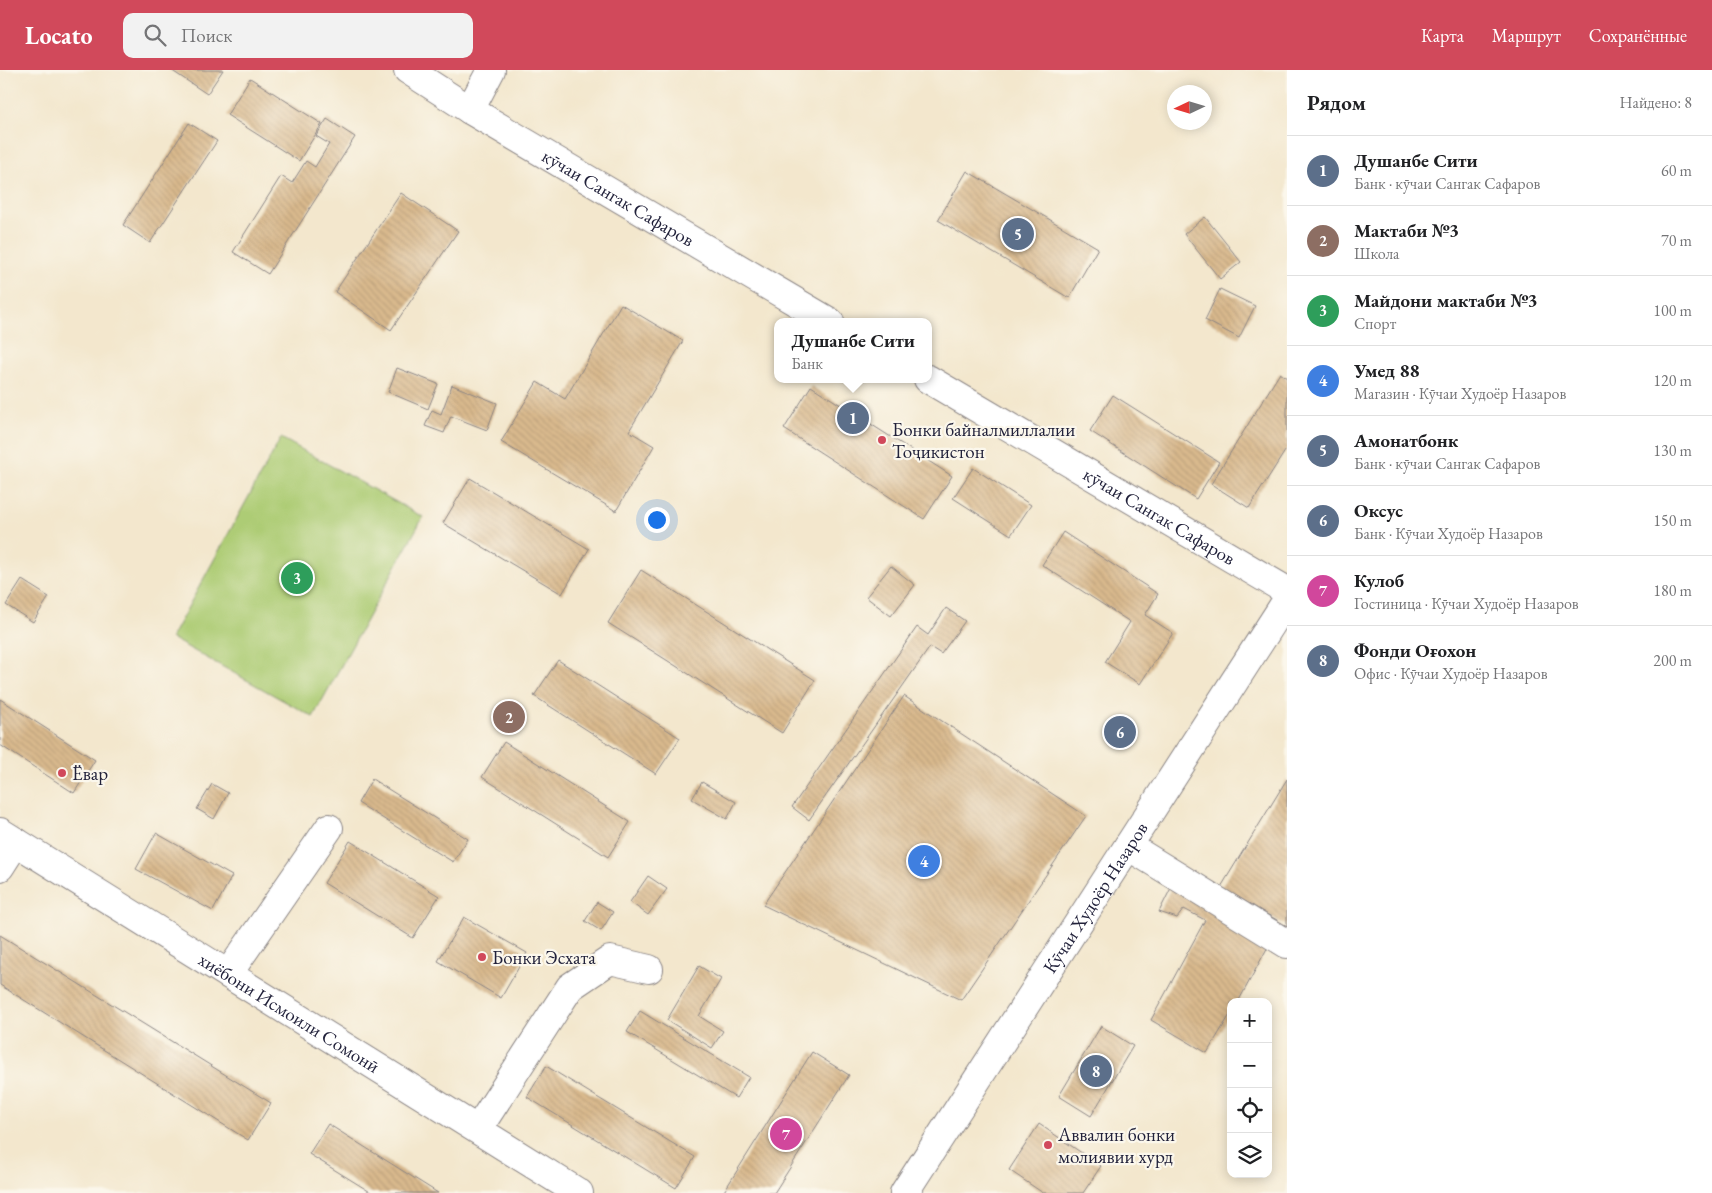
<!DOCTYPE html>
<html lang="ru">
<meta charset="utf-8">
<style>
body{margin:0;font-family:"EB Garamond",serif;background:#f2f2f2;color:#202124}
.controls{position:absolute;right:15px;bottom:15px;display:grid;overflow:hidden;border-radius:10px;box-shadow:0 2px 12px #0003}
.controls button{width:45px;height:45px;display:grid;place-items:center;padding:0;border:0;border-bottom:1px solid #e0e0e0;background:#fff;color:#202124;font:25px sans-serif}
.compass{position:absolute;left:1167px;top:15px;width:45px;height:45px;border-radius:50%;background:#fff;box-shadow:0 2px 12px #0003;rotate:266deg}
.you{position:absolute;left:656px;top:449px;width:18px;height:18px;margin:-12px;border:4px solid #fff;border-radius:50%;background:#1a73e8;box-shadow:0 0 0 8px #1a73e833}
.badge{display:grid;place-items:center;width:32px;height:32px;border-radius:50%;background:#d1495b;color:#fff;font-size:16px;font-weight:700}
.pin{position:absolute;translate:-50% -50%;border:2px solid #fff;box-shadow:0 1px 5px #0006}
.popup{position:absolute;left:774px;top:248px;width:158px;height:65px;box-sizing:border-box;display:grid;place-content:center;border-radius:10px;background:#fff;filter:drop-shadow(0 1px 4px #0005);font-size:16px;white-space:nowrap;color:#757577}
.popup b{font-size:19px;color:#202124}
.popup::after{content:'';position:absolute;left:50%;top:100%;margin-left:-10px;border:10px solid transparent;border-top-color:#fff}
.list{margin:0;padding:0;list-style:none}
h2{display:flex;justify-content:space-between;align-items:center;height:65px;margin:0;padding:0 20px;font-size:21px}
h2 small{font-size:16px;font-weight:400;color:#757577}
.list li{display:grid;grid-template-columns:32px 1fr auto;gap:15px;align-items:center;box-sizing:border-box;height:70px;padding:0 20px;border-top:1px solid #e0e0e0}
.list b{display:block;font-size:19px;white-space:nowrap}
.list p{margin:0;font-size:16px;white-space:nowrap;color:#757577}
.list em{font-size:16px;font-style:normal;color:#757577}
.icon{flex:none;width:28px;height:28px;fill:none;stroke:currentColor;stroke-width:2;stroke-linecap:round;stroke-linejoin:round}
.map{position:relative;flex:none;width:1287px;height:1123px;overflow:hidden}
header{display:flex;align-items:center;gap:30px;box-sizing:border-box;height:70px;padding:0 25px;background:#d1495b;color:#fff}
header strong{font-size:24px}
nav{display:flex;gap:28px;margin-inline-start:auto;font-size:18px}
.search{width:350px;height:45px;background:#f2f2f2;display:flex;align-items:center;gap:12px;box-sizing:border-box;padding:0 18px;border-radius:10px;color:#757577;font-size:19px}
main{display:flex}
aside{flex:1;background:#fff}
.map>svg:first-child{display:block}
.pitch{fill:#adcc74;stroke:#687758}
.building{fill:url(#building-back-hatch)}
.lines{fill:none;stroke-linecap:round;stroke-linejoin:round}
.minor-casing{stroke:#8a8484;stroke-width:30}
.major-casing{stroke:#8a8484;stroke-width:30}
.minor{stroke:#fff;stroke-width:28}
.major{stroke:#fff;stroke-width:28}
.poi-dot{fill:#d1495b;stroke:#fbf7ec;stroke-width:2}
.labels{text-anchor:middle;stroke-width:4.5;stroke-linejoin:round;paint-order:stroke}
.street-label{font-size:19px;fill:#22223b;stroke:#fbf7ec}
.poi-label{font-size:19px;fill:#22223b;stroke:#fbf7ec;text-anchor:start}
</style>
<header>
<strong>Locato</strong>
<div class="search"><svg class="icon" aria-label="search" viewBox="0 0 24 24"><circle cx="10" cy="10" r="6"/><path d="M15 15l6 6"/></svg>Поиск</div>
<nav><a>Карта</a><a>Маршрут</a><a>Сохранённые</a></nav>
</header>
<main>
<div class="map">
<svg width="1287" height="1123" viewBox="0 0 1287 1123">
<defs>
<pattern id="building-back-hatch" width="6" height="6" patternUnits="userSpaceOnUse" patternTransform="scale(1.25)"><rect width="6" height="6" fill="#d9b98d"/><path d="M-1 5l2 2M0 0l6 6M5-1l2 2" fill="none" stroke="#ba9f7b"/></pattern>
</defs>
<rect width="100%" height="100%" fill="#fbf7ec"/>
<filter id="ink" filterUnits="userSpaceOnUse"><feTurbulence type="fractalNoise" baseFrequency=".02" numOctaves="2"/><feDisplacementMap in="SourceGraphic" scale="10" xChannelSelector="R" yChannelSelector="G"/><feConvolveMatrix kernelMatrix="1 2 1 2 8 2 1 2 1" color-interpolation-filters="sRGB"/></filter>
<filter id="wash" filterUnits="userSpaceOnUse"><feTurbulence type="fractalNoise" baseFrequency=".0096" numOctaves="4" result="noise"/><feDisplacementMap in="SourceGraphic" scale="20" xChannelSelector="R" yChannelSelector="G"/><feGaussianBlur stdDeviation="1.12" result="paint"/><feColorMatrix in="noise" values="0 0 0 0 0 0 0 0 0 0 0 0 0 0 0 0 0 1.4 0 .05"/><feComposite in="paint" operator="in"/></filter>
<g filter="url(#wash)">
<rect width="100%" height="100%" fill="#f3e7cd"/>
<path class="pitch" d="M281 368 423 447 313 647 171 568Z"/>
<g id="blocks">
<path class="building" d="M171 0H223L207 24Z
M250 8 322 54 299 91 227 45Z
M327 49 355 67 268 204 233 182 281 106 292 113 306 91 315 97 329 74 316 66Z
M189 53 217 71 150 173 123 155Z
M967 101 1098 178 1069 228 938 150Z
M401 123 458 161 391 260 335 222Z
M1205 147 1241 192 1220 209 1184 164Z
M1220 219 1255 236 1239 268 1205 250Z
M621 234 683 271 629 361 654 376 616 441 501 372 537 312 565 329Z
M397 298 438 314 428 339 388 322Z
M1280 303 1287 308V378L1249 438 1211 414Z
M452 315 497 333 487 360 451 346 444 363 425 356 432 340 441 344Z
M811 316 952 406 924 449 784 359Z
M1113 325 1219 392 1196 429 1090 361Z
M973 398 1031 435 1011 465 953 428Z
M470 408 589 479 562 524 443 453Z
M1063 462 1158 524 1145 545 1173 563 1140 614 1105 592 1130 552 1042 495Z
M891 496 915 515 891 546 866 527Z
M641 500 815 610 782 663 608 553Z
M22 510 49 527 33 552 6 535Z
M946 538 965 551 941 584 930 577 809 750 792 737 917 557 928 565Z
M558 590 680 668 656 704 534 626Z
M904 626 1086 746 961 930 763 835Z
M0 629 95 690 74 723 0 675Z
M504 672 630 752 608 787 482 707Z
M372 709 468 769 453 792 358 733Z
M1287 709V856L1221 817Z
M702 712 736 732 727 749 692 729Z
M212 714 228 723 214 749 197 739Z
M156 763 232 806 213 841 136 799Z
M350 771 439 826 413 868 324 813Z
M648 806 667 819 648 845 630 832Z
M1173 814 1271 871 1238 932H1231V943L1207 983 1151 950 1205 850 1184 839 1177 848 1159 842Z
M597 832 613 842 601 861 585 851Z
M464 847 527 883 501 928 438 891Z
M0 865 271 1033 248 1070 0 915Z
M699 896 721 909 699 946 723 961 712 978 667 950Z
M640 941 749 1007 736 1028 627 962Z
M1101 956 1133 976 1091 1046 1059 1026Z
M812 982 849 1005 774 1123H723Z
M546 996 695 1087 676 1118 527 1027Z
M328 1054 438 1123H372L309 1084Z
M1039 1054 1101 1096 1083 1123H1043L1009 1100Z"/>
</g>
</g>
<g filter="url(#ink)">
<use href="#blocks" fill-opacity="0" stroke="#8a8484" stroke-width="1"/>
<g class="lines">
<defs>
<g id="minor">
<path id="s1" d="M408 0 470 40 830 252"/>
<path d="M470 40 491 0"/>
<path id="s2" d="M928 309 1287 521"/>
<path d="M1128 776 1287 874"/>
<path d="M0 797 16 772"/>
<path d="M228 904 329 758"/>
<path d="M478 1059 570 917 610 890 649 899"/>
<path id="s3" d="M904 1123 1287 530"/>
</g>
<g id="major">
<path id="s4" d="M0 762 579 1123"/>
</g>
</defs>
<use href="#minor" class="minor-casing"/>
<use href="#major" class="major-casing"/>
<use href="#minor" class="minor"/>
<use href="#major" class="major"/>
</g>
</g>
<g class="poi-dot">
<circle cx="882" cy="370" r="5"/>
<circle cx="62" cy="703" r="5"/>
<circle cx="482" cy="887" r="5"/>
<circle cx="1048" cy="1075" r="5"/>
</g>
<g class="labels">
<g class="street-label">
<text dy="7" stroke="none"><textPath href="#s1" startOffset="246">кӯчаи Сангак Сафаров</textPath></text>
<text dy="7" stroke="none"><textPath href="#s2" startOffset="269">кӯчаи Сангак Сафаров</textPath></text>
<text dy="7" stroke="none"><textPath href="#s3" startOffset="352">Кӯчаи Худоёр Назаров</textPath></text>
<text dy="7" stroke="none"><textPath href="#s4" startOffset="341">хиёбони Исмоили Сомонӣ</textPath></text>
</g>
<g class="poi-label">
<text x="892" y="366">Бонки байналмиллалии<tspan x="892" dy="22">Тоҷикистон</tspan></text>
<text x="72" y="710">Ёвар</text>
<text x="492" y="894">Бонки Эсхата</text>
<text x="1058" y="1071">Аввалин бонки<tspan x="1058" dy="22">молиявии хурд</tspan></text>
</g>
</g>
</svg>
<div class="controls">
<button>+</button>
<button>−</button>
<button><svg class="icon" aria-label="locate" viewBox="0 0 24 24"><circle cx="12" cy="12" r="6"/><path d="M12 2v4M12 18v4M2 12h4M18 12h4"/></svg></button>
<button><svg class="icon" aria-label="layers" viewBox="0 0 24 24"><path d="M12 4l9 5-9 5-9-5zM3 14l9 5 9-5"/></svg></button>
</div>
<svg class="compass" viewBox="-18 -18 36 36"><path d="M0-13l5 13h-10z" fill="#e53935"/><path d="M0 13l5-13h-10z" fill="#757577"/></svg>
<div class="you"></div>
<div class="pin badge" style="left:853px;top:348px;background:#5c6f8a">1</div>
<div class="popup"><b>Душанбе Сити</b>Банк</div>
<div class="pin badge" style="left:509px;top:647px;background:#8d6e63">2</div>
<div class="pin badge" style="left:297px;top:508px;background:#2e9e5b">3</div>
<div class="pin badge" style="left:924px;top:791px;background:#3f7fe0">4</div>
<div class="pin badge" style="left:1018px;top:164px;background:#5c6f8a">5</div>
<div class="pin badge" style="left:1120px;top:662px;background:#5c6f8a">6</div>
<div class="pin badge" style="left:786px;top:1064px;background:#d1479c">7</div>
<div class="pin badge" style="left:1096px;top:1001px;background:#5c6f8a">8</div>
</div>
<aside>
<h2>Рядом<small>Найдено: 8</small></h2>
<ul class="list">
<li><span class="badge" style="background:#5c6f8a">1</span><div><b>Душанбе Сити</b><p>Банк · кӯчаи Сангак Сафаров</p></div><em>60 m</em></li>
<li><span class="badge" style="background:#8d6e63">2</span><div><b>Мактаби №3</b><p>Школа</p></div><em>70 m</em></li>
<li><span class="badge" style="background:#2e9e5b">3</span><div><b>Майдони мактаби №3</b><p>Спорт</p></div><em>100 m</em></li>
<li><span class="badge" style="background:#3f7fe0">4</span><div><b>Умед 88</b><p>Магазин · Кӯчаи Худоёр Назаров</p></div><em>120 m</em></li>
<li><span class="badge" style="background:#5c6f8a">5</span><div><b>Амонатбонк</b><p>Банк · кӯчаи Сангак Сафаров</p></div><em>130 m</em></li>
<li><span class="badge" style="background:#5c6f8a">6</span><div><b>Оксус</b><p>Банк · Кӯчаи Худоёр Назаров</p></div><em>150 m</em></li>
<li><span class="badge" style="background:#d1479c">7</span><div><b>Кулоб</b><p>Гостиница · Кӯчаи Худоёр Назаров</p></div><em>180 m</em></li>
<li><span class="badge" style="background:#5c6f8a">8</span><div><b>Фонди Оғохон</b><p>Офис · Кӯчаи Худоёр Назаров</p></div><em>200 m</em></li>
</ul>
</aside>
</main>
